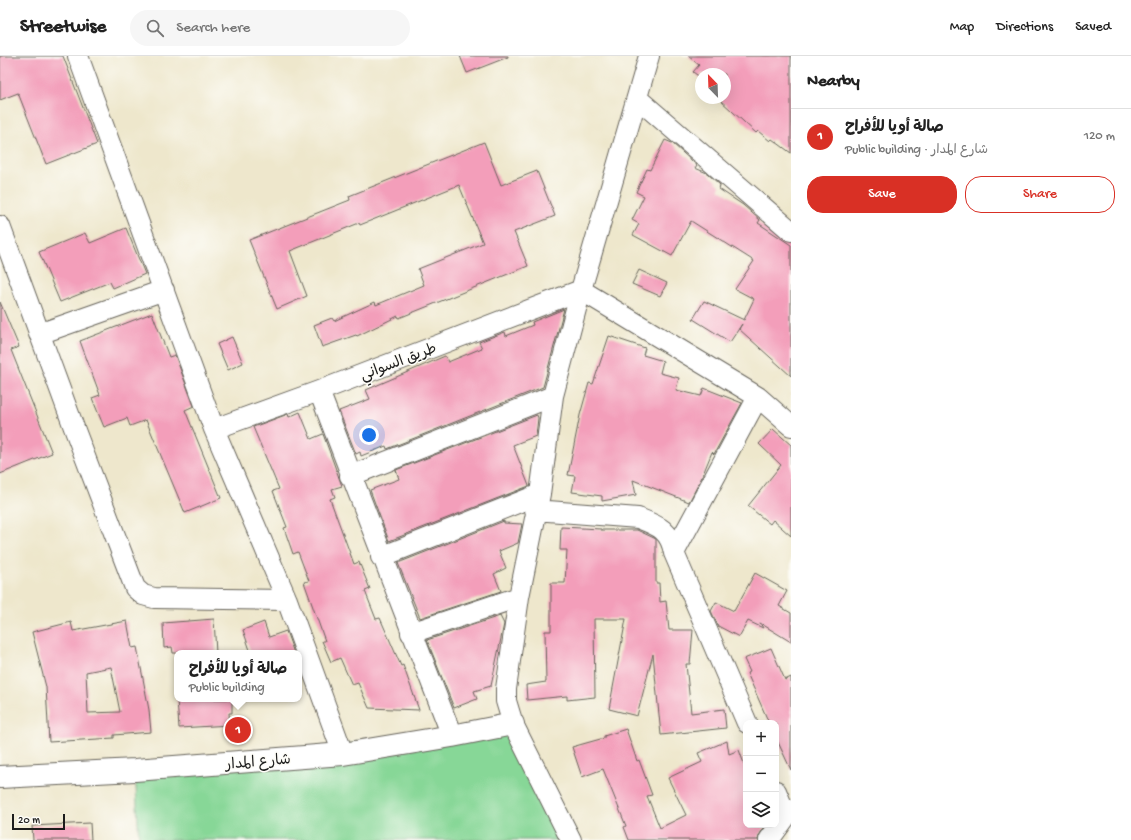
<!DOCTYPE html>
<meta charset="utf-8">
<style>
body{margin:0;font-family:"Gochi Hand","Playpen Sans Arabic",sans-serif;background:#f6f6f6;color:#222}
.controls{position:absolute;right:12px;bottom:12px;display:grid;overflow:hidden;border-radius:8px;box-shadow:0 4px 16px #0002}
.controls button{width:36px;height:36px;display:grid;place-items:center;padding:0;border:0;border-bottom:1px solid #e0e0e0;background:#fff;color:#222;font:20px sans-serif}
.compass{position:absolute;left:695px;top:12px;width:36px;height:36px;border-radius:50%;background:#fff;box-shadow:0 4px 16px #0002;rotate:337deg}
.scale{position:absolute;left:12px;bottom:10px;width:53px;box-sizing:border-box;padding-left:4px;border:2px solid #1c1c1c;border-top:0;font-size:11px;line-height:14px;white-space:nowrap;color:#1c1c1c;-webkit-text-stroke:3px #fdfcf7;paint-order:stroke}
.you{position:absolute;left:369px;top:379px;width:14px;height:14px;margin:-10px;border:3px solid #fff;border-radius:50%;background:#1a73e8;box-shadow:0 0 0 6px #1a73e833}
.badge{display:grid;place-items:center;width:26px;height:26px;border-radius:50%;background:#d93025;color:#fff;font-size:13px;font-weight:700}
.pin{position:absolute;translate:-50% -50%;border:2px solid #fff;box-shadow:0 1px 4px #0006}
.popup{position:absolute;left:174px;top:594px;width:128px;height:52px;box-sizing:border-box;display:grid;place-content:center;border-radius:8px;background:#fff;filter:drop-shadow(0 1px 3px #0005);font-size:13px;white-space:nowrap;color:#767676}
.popup b{font-size:15px;color:#222}
.popup::after{content:'';position:absolute;left:50%;top:100%;margin-left:-8px;border:8px solid transparent;border-top-color:#fff}
.list{margin:0;padding:0;list-style:none}
h2{display:flex;justify-content:space-between;align-items:center;height:52px;margin:0;padding:0 16px;font-size:17px}
h2 small{font-size:13px;font-weight:400;color:#767676}
.list li{display:grid;grid-template-columns:26px 1fr auto;gap:12px;align-items:center;box-sizing:border-box;height:56px;padding:0 16px;border-top:1px solid #e0e0e0}
.list b{display:block;font-size:15px;white-space:nowrap}
.list p{margin:0;font-size:13px;white-space:nowrap;color:#767676}
.list em{font-size:13px;font-style:normal;color:#767676}
.actions{display:flex;gap:8px;padding:12px 16px}
.actions a{flex:1;padding:9px 0;border:1px solid #d93025;border-radius:16px;text-align:center;font-size:14px;color:#d93025}
.actions .main{background:#d93025;color:#fff}
.icon{flex:none;width:22px;height:22px;fill:none;stroke:currentColor;stroke-width:2;stroke-linecap:round;stroke-linejoin:round}
.map{position:relative;flex:none;width:791px;height:784px;overflow:hidden}
header{display:flex;align-items:center;gap:24px;box-sizing:border-box;height:56px;padding:0 20px;background:#fff;border-bottom:1px solid #e0e0e0}
header strong{font-size:19px}
nav{display:flex;gap:22px;margin-inline-start:auto;font-size:14px}
.search{width:280px;height:36px;background:#f6f6f6;display:flex;align-items:center;gap:10px;box-sizing:border-box;padding:0 14px;border-radius:22px;color:#767676;font-size:15px}
main{display:flex}
aside{flex:1;background:#fff}
.map>svg:first-child{display:block}
.green{fill:#87d797;stroke:#527a5a}
.building{fill:#f39eba;fill-rule:evenodd}
.lines{fill:none;stroke-linecap:round;stroke-linejoin:round}
.minor-casing{stroke:#66635a;stroke-width:22}
.tertiary-casing{stroke:#66635a;stroke-width:24}
.minor{stroke:#fff;stroke-width:20}
.tertiary{stroke:#fff;stroke-width:22}
.labels{text-anchor:middle;stroke-width:3;stroke-linejoin:round;paint-order:stroke}
.street-label{font-size:15px;fill:#1c1c1c;stroke:#fdfcf7}
</style>
<header>
<strong>Streetwise</strong>
<div class="search"><svg class="icon" aria-label="search" viewBox="0 0 24 24"><circle cx="10" cy="10" r="6"/><path d="M15 15l6 6"/></svg>Search here</div>
<nav><a>Map</a><a>Directions</a><a>Saved</a></nav>
</header>
<main>
<div class="map">
<svg width="791" height="784" viewBox="0 0 791 784">
<rect width="100%" height="100%" fill="#fdfcf7"/>
<filter id="ink" filterUnits="userSpaceOnUse"><feTurbulence type="fractalNoise" baseFrequency=".025" numOctaves="2"/><feDisplacementMap in="SourceGraphic" scale="8" xChannelSelector="R" yChannelSelector="G"/><feConvolveMatrix kernelMatrix="1 2 1 2 8 2 1 2 1" color-interpolation-filters="sRGB"/></filter>
<filter id="wash" filterUnits="userSpaceOnUse"><feTurbulence type="fractalNoise" baseFrequency=".012" numOctaves="4" result="noise"/><feDisplacementMap in="SourceGraphic" scale="16" xChannelSelector="R" yChannelSelector="G"/><feGaussianBlur stdDeviation="0.9" result="paint"/><feColorMatrix in="noise" values="0 0 0 0 0 0 0 0 0 0 0 0 0 0 0 0 0 1.4 0 .05"/><feComposite in="paint" operator="in"/></filter>
<g filter="url(#wash)">
<rect width="100%" height="100%" fill="#eee7cc"/>
<path class="green" d="M513 668 571 784H139L135 714Z"/>
<g id="blocks">
<path class="building" d="M0 0H63L97 88 46 108 18 37 0 44Z
M460 0H508V1L467 17Z
M688 0H791V97L772 83 770 85 758 75 756 77 720 44 725 42V18H701V22L693 16 699 9Z
M665 84 672 87 693 106 697 109 695 112 707 117 720 129 719 133 743 149 760 164 758 167 791 189V320L739 273 742 268 730 286 693 263 704 245 744 264 754 243 735 233 754 205 691 165 672 200 633 179 639 168 632 164 644 140 636 136 647 113 650 114Z
M484 86 501 129 537 115 555 160 514 176 528 210 399 262 398 260 357 280 356 279 322 291 314 269 332 262 334 265 375 246 376 249 424 229 418 213 483 187 459 129 360 169 359 167 290 195 307 240 277 253 249 184 350 144 349 140Z
M126 172 145 218 113 232 110 226 60 246 39 196 85 177 90 187Z
M639 214 667 227 660 240 632 228Z
M0 246 19 291 11 294 52 397 0 418Z
M564 253 543 331 387 393 386 390 361 400 360 396 356 398 339 355 370 343 366 334 445 300 448 306 482 292 479 286 505 276 506 280 533 269 532 266Z
M152 257 169 301 175 299 194 350 185 354 221 442 185 457 146 364 130 370 127 362 104 371 92 342 100 339 80 285Z
M609 280 645 292 643 299 663 305 660 317 679 322 676 334 701 340 704 332 742 347 714 398 712 396 701 423 689 446 633 424 636 439 602 445V440L572 436 575 420 568 419 580 359 589 327 593 328Z
M232 281 243 307 228 314 217 288Z
M300 356 311 383 323 378 342 430 332 433 335 441 330 443 354 508 359 506 370 533 365 535 376 563 380 562 401 610 403 609 419 654 369 652 358 627 352 629 340 602 331 606 322 585H325L304 526 309 525 298 496 293 498 284 472 287 471 273 435 279 433 253 371 288 358 289 361Z
M537 359 538 362 536 380 513 389 529 430 389 485 370 434 399 423 396 414Z
M773 373 791 389V480L773 464 770 468 748 450 781 409 759 388Z
M504 465V467L522 468 518 487 499 495 506 512 494 518 501 535 420 562 398 507Z
M561 471 601 473V474H637L656 483V527H659L660 546 666 545 669 574H693L690 608H686L691 657 724 653 726 672 661 679 653 598 637 660 609 653 626 563H594L595 641 567 644V640L527 644 526 629 546 626 545 575H551V527H565L567 494H560Z
M755 517 787 535 779 550 791 557V586L760 567 763 572 748 565 739 581 718 570 711 555 716 546 734 555Z
M500 560 504 568 491 630 474 635 477 643 454 652 427 584Z
M214 563 216 597H173L172 591 164 592 163 567Z
M127 565 132 592 137 591 149 654 151 676 114 679V682L49 686 46 631 32 576 71 566 73 575ZM111 611 120 656 88 657 86 616Z
M264 566 269 581 286 575 294 597H251L243 574Z
M771 592 785 624 791 621V714L776 682V667H769L747 617 750 616 744 603Z
M177 643H232V657H229L230 669 179 672Z
M626 673 637 705 639 704 652 739 647 740 660 772 686 759 668 722 702 706 698 697 727 685 729 698 739 694 746 713V769H766L760 778 758 784H629L624 771 626 770 603 713 582 721 572 691 604 682V680Z
M90 767 91 784H33L32 770Z"/>
</g>
</g>
<g filter="url(#ink)">
<use href="#blocks" fill-opacity="0" stroke="#66635a" stroke-width="1"/>
<g class="lines">
<defs>
<path id="minor" d="M78 0 214 373 287 544 343 698
M637 42 791 175
M0 170 76 377 135 532 143 539 154 542 287 544
M39 278 164 234
M319 335 452 680
M214 373 319 335 581 234 758 341 791 370
M350 420 553 340
M535 454 638 462C659 470 670 474 674 497L747 667
M674 497 758 341
M381 501 540 438
M411 577 519 541
M776 735 786 759
M571 784 513 668 506 645V633L519 541 540 438 553 340 581 234 649 0
M769 784 791 754"/>
<path id="tertiary" d="M0 721 135 714 343 698 452 680 513 668"/>
</defs>
<use href="#minor" class="minor-casing"/>
<use href="#tertiary" class="tertiary-casing"/>
<use href="#minor" class="minor"/>
<use href="#tertiary" class="tertiary"/>
</g>
</g>
<g class="labels">
<g class="street-label">
<text transform="translate(398 305) rotate(-21)" y="5">طريق السواني</text>
<text transform="translate(258 705) rotate(-5)" y="5">شارع المدار</text>
</g>
</g>
</svg>
<div class="controls">
<button>+</button>
<button>−</button>
<button><svg class="icon" aria-label="layers" viewBox="0 0 24 24"><path d="M12 4l9 5-9 5-9-5zM3 14l9 5 9-5"/></svg></button>
</div>
<svg class="compass" viewBox="-18 -18 36 36"><path d="M0-13l5 13h-10z" fill="#e53935"/><path d="M0 13l5-13h-10z" fill="#767676"/></svg>
<div class="scale">20 m</div>
<div class="you"></div>
<div class="pin badge" style="left:238px;top:674px">1</div>
<div class="popup"><b>صالة أويا للأفراح</b>Public building</div>
</div>
<aside>
<h2>Nearby<small></small></h2>
<ul class="list">
<li><span class="badge">1</span><div><b>صالة أويا للأفراح</b><p>Public building · شارع المدار</p></div><em>120 m</em></li>
</ul>
<div class="actions"><a class="main">Save</a><a>Share</a></div>
</aside>
</main>
